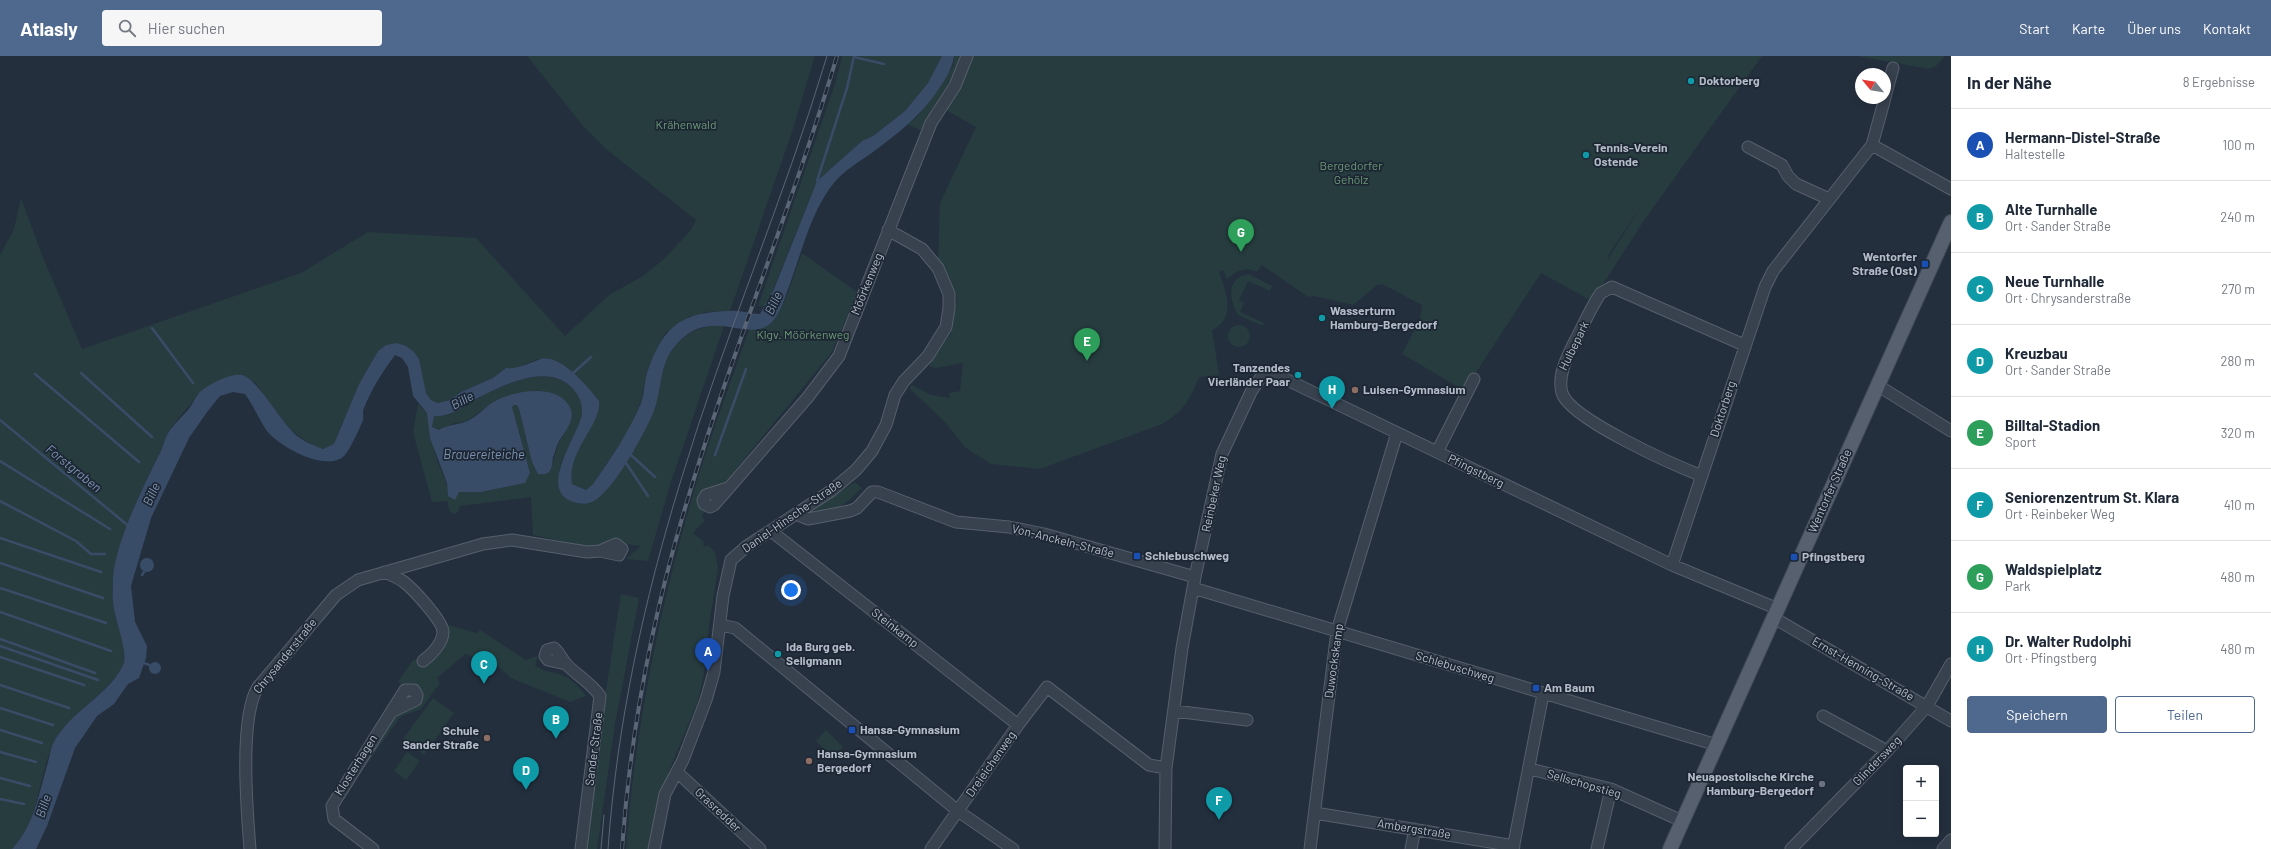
<!DOCTYPE html>
<html lang="de">
<meta charset="utf-8">
<style>
body{margin:0;font-family:Barlow,sans-serif;background:#f6f6f7;color:#1f2937}
.controls{position:absolute;right:12px;bottom:12px;display:grid;overflow:hidden;border-radius:4px;box-shadow:0 2px 10px #0003}
.controls button{width:36px;height:36px;display:grid;place-items:center;padding:0;border:0;border-bottom:1px solid #e0e1e3;background:#fff;color:#1f2937;font:20px sans-serif}
.compass{position:absolute;left:1855px;top:12px;width:36px;height:36px;border-radius:50%;background:#fff;box-shadow:0 2px 10px #0003;rotate:300deg}
.you{position:absolute;left:791px;top:534px;width:14px;height:14px;margin:-10px;border:3px solid #fff;border-radius:50%;background:#1a73e8;box-shadow:0 0 0 6px #1a73e833}
.badge{display:grid;place-items:center;width:26px;height:26px;border-radius:50%;background:#4f688e;color:#fff;font-size:13px;font-weight:700}
.pin{position:absolute;translate:-50% -33px;filter:drop-shadow(0 1px 2px #0008)}
.pin::after{content:'';position:absolute;top:21px;width:14px;height:12px;background:inherit;clip-path:polygon(0 0,100% 0,50% 100%)}
.list{margin:0;padding:0;list-style:none}
h2{display:flex;justify-content:space-between;align-items:center;height:52px;margin:0;padding:0 16px;font-size:17px}
h2 small{font-size:13px;font-weight:400;color:#747a83}
.list li{display:grid;grid-template-columns:26px 1fr auto;gap:12px;align-items:center;box-sizing:border-box;height:72px;padding:0 16px;border-top:1px solid #e0e1e3}
.list b{display:block;font-size:15px;white-space:nowrap}
.list p{margin:0;font-size:13px;white-space:nowrap;color:#747a83}
.list em{font-size:13px;font-style:normal;color:#747a83}
.actions{display:flex;gap:8px;padding:12px 16px}
.actions a{flex:1;padding:9px 0;border:1px solid #4f688e;border-radius:4px;text-align:center;font-size:14px;color:#4f688e}
.actions .main{background:#4f688e;color:#fff}
.icon{flex:none;width:22px;height:22px;fill:none;stroke:currentColor;stroke-width:2;stroke-linecap:round;stroke-linejoin:round}
.map{position:relative;flex:none;width:1951px;height:793px;overflow:hidden}
header{display:flex;align-items:center;gap:24px;box-sizing:border-box;height:56px;padding:0 20px;background:#4f688e;color:#fff}
header strong{font-size:19px}
nav{display:flex;gap:22px;margin-inline-start:auto;font-size:14px}
.search{width:280px;height:36px;background:#f6f6f7;display:flex;align-items:center;gap:10px;box-sizing:border-box;padding:0 14px;border-radius:4px;color:#747a83;font-size:15px}
main{display:flex}
aside{flex:1;background:#fff}
.map>svg:first-child{display:block}
.green{fill:#263c3f;fill-rule:evenodd}
.water{fill:#394c67}
.lines{fill:none;stroke-linecap:round;stroke-linejoin:round}
.stream{stroke:#394c67;stroke-width:2.5}
.minor-casing{stroke:#565f6c;stroke-width:13}
.major-casing{stroke:#414a57;stroke-width:16}
.minor{stroke:#38414e;stroke-width:11}
.major{stroke:#56606e;stroke-width:14}
.tram{stroke:#5a6575;stroke-width:1}
.rail-casing{stroke:#5a6575;stroke-width:4}
.rail{stroke:#1d2633;stroke-width:2.5;stroke-dasharray:8;stroke-linecap:butt}
.culture-dot{fill:#0f9aa8;stroke:#1d2633;stroke-width:1.5}
.transit-dot{fill:#1a4fb4;stroke:#1d2633;stroke-width:1.5}
.education-dot{fill:#8d6e63;stroke:#1d2633;stroke-width:1.5}
.worship-dot{fill:#6b7280;stroke:#1d2633;stroke-width:1.5}
.labels{text-anchor:middle;stroke-width:3.5;stroke-linejoin:round;paint-order:stroke}
.poi-label{font-size:12px;font-weight:bold;fill:#b4bcc9;stroke:#1d2633;text-anchor:start}
.park-label{font-size:12px;fill:#6b9a76;stroke:#1d2633}
.street-label{font-size:12px;fill:#b4bcc9;stroke:#1d2633}
.water-label{font-size:13px;font-style:italic;fill:#7c92b1;stroke:#1d2633}
</style>
<header>
<strong>Atlasly</strong>
<div class="search"><svg class="icon" aria-label="search" viewBox="0 0 24 24"><circle cx="10" cy="10" r="6"/><path d="M15 15l6 6"/></svg>Hier suchen</div>
<nav><a>Start</a><a>Karte</a><a>Über uns</a><a>Kontakt</a></nav>
</header>
<main>
<div class="map">
<svg width="1951" height="793" viewBox="0 0 1951 793">
<rect width="100%" height="100%" fill="#242f3e"/>
<path class="green" d="M527 0H815L792 76 730 255 705 256 697 260H690L665 277 647 316 641 345 630 372 593 428 586 434 572 428C569 403 583 379 598 359L562 308 548 303H538L515 313 506 312 493 322 461 336 450 344 438 347 431 344 426 337 422 322 406 290 397 287 386 289 378 295 359 328 334 388 323 393C286 378 276 358 255 326L200 337C190 350 178 361 169 375 165 382 162 392 159 399 141 434 119 481 114 520 112 529 112 539 113 547 115 561 128 599 123 609 107 641 66 657 52 690 38 725 39 764 12 793H0V199L14 173 21 142 42 199 82 293 301 217 368 176 476 182 565 280 609 239 643 220 664 203 690 175 696 164 606 93 584 71Z
M842 0H942L928 27 905 55 873 80 862 85 817 125 766 251 758 250 835 28Z
M954 0H960L959 8 922 75 907 68 917 61 953 10Z
M971 0H1762L1645 163 1592 245 1541 217 1475 318 1467 336 1402 298 1420 263 1422 249 1382 228 1377 229 1353 249 1314 240 1308 241 1262 209 1257 216C1245 210 1237 215 1227 223L1223 214 1219 216C1226 236 1237 262 1212 274L1219 319 1199 321C1190 344 1184 355 1162 368L1040 413 991 408 966 392 945 366 909 332 912 329 931 339 950 342 949 337 960 335 963 307 936 312 929 310 951 277 957 242 938 203 940 147 976 71 946 54 962 26ZM1642 149 1608 203 1609 198Z
M1858 0H1945L1936 10 1929 13Z
M802 197 857 236 832 296 724 428 703 435 706 454 701 461 705 464 693 477 704 486 703 489 706 491 708 489 715 496 718 513 709 569 704 618 698 645 669 715 649 793H626C635 670 661 546 696 428 712 376 731 325 749 274 757 274 766 271 772 266 783 257 796 212 802 197Z
M1249 218 1272 230 1270 235 1248 225 1239 244 1244 247 1240 256 1264 267 1263 270 1238 259C1229 243 1226 222 1249 218Z
M717 269 724 270 670 429 648 505 626 503 641 490 625 488 619 484 611 483 597 490 589 491 533 479 531 441 460 450 458 456 454 458C448 455 448 451 448 445L432 446 413 376 418 348 427 357C430 372 432 386 436 401 440 415 449 425 448 440L455 443 459 436H481L524 427 530 417 511 350 517 349 519 353 532 406 551 412 558 388 566 375 538 334 497 344 465 366 455 367 439 374 432 371 434 360C456 361 465 348 484 339 508 327 543 311 567 328 574 333 581 342 582 350 586 375 550 402 561 437 568 442 576 448 585 448 607 447 648 373 654 352 661 331 660 308 675 290 686 277 701 270 717 269Z
M1228 280a11 11 0 1 1 22 0a11 11 0 1 1-22 0Z
M855 426 862 432C842 451 843 451 816 456L815 453Z
M621 538 639 542 615 668 597 793H586L606 634Z
M448 569 477 577 480 574 526 604 538 600 535 609C546 618 551 614 562 619 570 622 581 632 586 640L570 646 511 622 494 607 465 598 437 622 440 627 421 653 400 661 369 705 366 703 394 659 419 646 398 625 414 603 422 610 448 575Z
M433 642 454 657 424 699 403 683Z
M826 674 843 691 833 702 816 685Z
M407 696 420 705 406 724 394 715Z"/>
<path class="water" d="M942 0H954C952 14 944 25 936 37 919 61 896 79 873 96 859 106 843 115 833 128 810 157 801 199 788 233 784 244 780 258 772 266 748 290 711 247 675 290 659 309 662 333 654 355 646 375 610 443 589 447 583 449 576 447 571 445 538 432 579 378 582 358 583 347 578 337 570 330 547 309 508 327 484 339 466 347 455 361 434 360L432 371 439 374C447 369 456 369 465 366 477 362 486 349 497 344 517 334 561 327 571 354 575 365 563 378 558 387 556 391 555 397 553 401 552 406 553 411 549 416 546 419 542 418 538 418L532 406 519 353 517 349H514L512 351 530 417 525 427 481 436H459L455 444 448 440 447 427 430 382 427 357 413 340 408 311 402 302 395 299C383 315 371 334 364 352 362 356 364 360 363 364 361 370 349 395 345 399 328 418 276 390 265 372 258 361 253 349 245 338L233 336 220 340 207 356 189 382 151 462 131 530 135 566 147 590 146 602 139 622 128 628 114 648 97 660 75 692 47 770 36 793H12C33 771 39 738 47 710 49 703 50 696 52 690 67 656 108 641 123 609 129 598 114 561 113 546 112 539 113 530 113 522 116 485 142 433 159 399 163 391 165 381 170 374 175 367 182 361 188 354 192 349 195 342 199 337 207 329 230 317 242 319 256 322 279 362 291 374 299 384 311 388 323 393L334 388 359 328 378 295 386 289 397 287 406 290 414 296 419 303 426 337 431 344 438 347 450 344 461 336 493 322 506 312C518 313 527 308 538 304 559 295 588 331 599 345 602 369 567 393 572 428L586 434 593 428C611 402 629 376 641 347 645 336 644 324 648 314 664 269 682 256 730 255 740 254 750 258 760 258L774 233 817 125 862 85 873 80 905 55 928 27Z
M140 509a7 7 0 1 1 14 0a7 7 0 1 1-14 0Z
M149 612a6 6 0 1 1 12 0a6 6 0 1 1-12 0Z"/>
<g class="lines">
<path class="stream" d="M854 1 884 8
M819 126 817 125 847 32 854 0
M152 272 193 327
M81 317 152 381
M35 318 139 406
M572 318 591 301
M0 364 131 472
M631 399 655 421
M715 399 746 313
M0 405 110 473
M626 407 648 440
M0 445 76 485 91 498H105
M0 482 101 516
M0 507 103 542
M142 519 144 516
M0 532 106 567
M0 556 111 595
M0 583 95 617
M0 590 98 624
M0 601 84 629
M144 607 149 609
M0 629 69 652
M0 652 53 669
M0 674 42 687
M0 696 36 706
M0 722 30 730
M0 743 24 748"/>
<defs>
<path id="minor" d="M1885 41 1893 12
M1872 89 1951 133
M1748 91 1782 109 1788 120 1796 128 1829 143
M1877 329 1951 375
M1437 396 1474 323
M1702 420C1674 409 1570 363 1562 337 1557 319 1568 299 1576 283 1582 272 1594 245 1601 237 1604 235 1609 233 1612 231L1744 289
M728 432 706 439 703 444 704 448 710 451 714 449 808 341 839 300 931 67 955 30 967 0
M798 459 808 463 850 455 857 452 872 436H878L956 466 1009 471 1044 478 1195 521
M771 475 1018 669
M1672 509 1765 231 1773 215 1872 89 1885 42
M385 516C391 519 398 522 404 526 413 533 443 565 443 576 443 587 431 599 423 605
M1193 532 1717 689
M1774 562 1951 665
M720 569 735 572 958 755 1013 793
M566 608 548 604 545 600 547 594 554 592C560 597 562 604 567 609 578 620 591 627 600 640L581 793
M1174 655 1247 664
M1823 660 1887 695
M1530 713 1611 733 1682 765
M677 716 760 793
M1315 757 1514 790
M250 793C247 755 239 661 258 631L336 539 358 524 483 488 512 484 587 496 600 495 616 488 622 493 619 499 600 495
M373 793 334 763 332 750 405 634H414L417 639 416 644 391 656
M654 793 665 738 683 704 706 644 714 616 723 540 731 504 747 490 831 435 856 414 872 395 886 369 895 339 904 325 928 300 946 271 949 252V238L938 212 922 193 888 174
M931 793 1018 669 1047 631 1149 709 1166 712
M1165 793 1166 712 1182 592 1195 521 1222 398 1251 336 1261 321 1266 317 1277 319 1672 509 1778 553
M1310 793 1337 575 1397 377
M1411 793 1415 773
M1513 793 1543 638
M1597 793 1611 733
M1791 793 1887 695 1927 650 1951 608
M1943 793 1951 784"/>
<path id="major" d="M1670 793 1951 166"/>
</defs>
<use href="#minor" class="minor-casing"/>
<use href="#major" class="major-casing"/>
<use href="#minor" class="minor"/>
<use href="#major" class="major"/>
<path class="tram" d="M601 793 604 759
M608 793C617 667 644 544 681 424 724 281 784 143 827 0"/>
<defs>
<path id="rail" d="M622 793C630 680 651 568 683 459 728 304 791 155 837 0"/>
</defs>
<use href="#rail" class="rail-casing"/>
<use href="#rail" class="rail"/>
</g>
<g class="culture-dot">
<circle cx="1691" cy="25" r="4"/>
<circle cx="1586" cy="99" r="4"/>
<circle cx="1322" cy="262" r="4"/>
<circle cx="1298" cy="319" r="4"/>
<circle cx="778" cy="598" r="4"/>
</g>
<g class="transit-dot">
<rect x="1921" y="204" width="8" height="8" rx="2"/>
<rect x="1133" y="496" width="8" height="8" rx="2"/>
<rect x="1790" y="497" width="8" height="8" rx="2"/>
<rect x="1532" y="628" width="8" height="8" rx="2"/>
<rect x="848" y="670" width="8" height="8" rx="2"/>
</g>
<g class="education-dot">
<circle cx="1355" cy="334" r="4"/>
<circle cx="487" cy="682" r="4"/>
<circle cx="809" cy="705" r="4"/>
</g>
<circle class="worship-dot" cx="1822" cy="728" r="4"/>
<g class="labels">
<g class="poi-label">
<text x="1699" y="29">Doktorberg</text>
<text x="1594" y="96">Tennis-Verein<tspan x="1594" dy="14">Ostende</tspan></text>
<text x="1917" y="205" text-anchor="end">Wentorfer<tspan x="1917" dy="14">Straße (Ost)</tspan></text>
<text x="1330" y="259">Wasserturm<tspan x="1330" dy="14">Hamburg-Bergedorf</tspan></text>
<text x="1290" y="316" text-anchor="end">Tanzendes<tspan x="1290" dy="14">Vierländer Paar</tspan></text>
<text x="1363" y="338">Luisen-Gymnasium</text>
<text x="1145" y="504">Schlebuschweg</text>
<text x="1802" y="505">Pfingstberg</text>
<text x="786" y="595">Ida Burg geb.<tspan x="786" dy="14">Seligmann</tspan></text>
<text x="1544" y="636">Am Baum</text>
<text x="860" y="678">Hansa-Gymnasium</text>
<text x="479" y="679" text-anchor="end">Schule<tspan x="479" dy="14">Sander Straße</tspan></text>
<text x="817" y="702">Hansa-Gymnasium<tspan x="817" dy="14">Bergedorf</tspan></text>
<text x="1814" y="725" text-anchor="end">Neuapostolische Kirche<tspan x="1814" dy="14">Hamburg-Bergedorf</tspan></text>
</g>
<g class="park-label">
<text x="686" y="73">Krähenwald</text>
<text x="1351" y="114">Bergedorfer<tspan x="1351" dy="14">Gehölz</tspan></text>
<text x="803" y="283">Klgv. Möörkenweg</text>
</g>
<g class="street-label">
<text transform="translate(867 228) rotate(-68)" y="4">Möörkenweg</text>
<text transform="translate(1574 290) rotate(-64)" y="4">Hulbepark</text>
<text transform="translate(1723 353) rotate(-72)" y="4">Doktorberg</text>
<text transform="translate(1476 415) rotate(26)" y="4">Pfingstberg</text>
<text transform="translate(1830 435) rotate(-66)" y="4">Wentorfer Straße</text>
<text transform="translate(1214 438) rotate(-78)" y="4">Reinbeker Weg</text>
<text transform="translate(792 460) rotate(-35)" y="4">Daniel-Hinsche-Straße</text>
<text transform="translate(1063 485) rotate(14)" y="4">Von-Anckeln-Straße</text>
<text transform="translate(895 572) rotate(38)" y="4">Steinkamp</text>
<text transform="translate(285 600) rotate(-51)" y="4">Chrysanderstraße</text>
<text transform="translate(1334 605) rotate(-82)" y="4">Duwockskamp</text>
<text transform="translate(1455 611) rotate(17)" y="4">Schlebuschweg</text>
<text transform="translate(1863 613) rotate(30)" y="4">Ernst-Henning-Straße</text>
<text transform="translate(594 693) rotate(-83)" y="4">Sander Straße</text>
<text transform="translate(1877 705) rotate(-46)" y="4">Glindersweg</text>
<text transform="translate(991 708) rotate(-55)" y="4">Dreieichenweg</text>
<text transform="translate(356 709) rotate(-58)" y="4">Klosterhagen</text>
<text transform="translate(1584 728) rotate(16)" y="4">Sellschopstieg</text>
<text transform="translate(718 754) rotate(43)" y="4">Grasredder</text>
<text transform="translate(1414 773) rotate(9)" y="4">Ambergstraße</text>
</g>
<g class="water-label">
<text transform="translate(773 247) rotate(-65)" y="5">Bille</text>
<text transform="translate(462 344) rotate(-28)" y="5">Bille</text>
<text x="484" y="403">Brauereiteiche</text>
<text transform="translate(74 412) rotate(39)" y="5">Forstgraben</text>
<text transform="translate(151 438) rotate(-66)" y="5">Bille</text>
<text transform="translate(43 750) rotate(-72)" y="5">Bille</text>
</g>
</g>
</svg>
<div class="controls">
<button>+</button>
<button>−</button>
</div>
<svg class="compass" viewBox="-18 -18 36 36"><path d="M0-13l5 13h-10z" fill="#e53935"/><path d="M0 13l5-13h-10z" fill="#747a83"/></svg>
<div class="you"></div>
<div class="pin badge" style="left:708px;top:615px;background:#1a4fb4">A</div>
<div class="pin badge" style="left:556px;top:683px;background:#0f9aa8">B</div>
<div class="pin badge" style="left:484px;top:628px;background:#0f9aa8">C</div>
<div class="pin badge" style="left:526px;top:734px;background:#0f9aa8">D</div>
<div class="pin badge" style="left:1087px;top:305px;background:#2e9e5b">E</div>
<div class="pin badge" style="left:1219px;top:764px;background:#0f9aa8">F</div>
<div class="pin badge" style="left:1241px;top:196px;background:#2e9e5b">G</div>
<div class="pin badge" style="left:1332px;top:353px;background:#0f9aa8">H</div>
</div>
<aside>
<h2>In der Nähe<small>8 Ergebnisse</small></h2>
<ul class="list">
<li><span class="badge" style="background:#1a4fb4">A</span><div><b>Hermann-Distel-Straße</b><p>Haltestelle</p></div><em>100 m</em></li>
<li><span class="badge" style="background:#0f9aa8">B</span><div><b>Alte Turnhalle</b><p>Ort · Sander Straße</p></div><em>240 m</em></li>
<li><span class="badge" style="background:#0f9aa8">C</span><div><b>Neue Turnhalle</b><p>Ort · Chrysanderstraße</p></div><em>270 m</em></li>
<li><span class="badge" style="background:#0f9aa8">D</span><div><b>Kreuzbau</b><p>Ort · Sander Straße</p></div><em>280 m</em></li>
<li><span class="badge" style="background:#2e9e5b">E</span><div><b>Billtal-Stadion</b><p>Sport</p></div><em>320 m</em></li>
<li><span class="badge" style="background:#0f9aa8">F</span><div><b>Seniorenzentrum St. Klara</b><p>Ort · Reinbeker Weg</p></div><em>410 m</em></li>
<li><span class="badge" style="background:#2e9e5b">G</span><div><b>Waldspielplatz</b><p>Park</p></div><em>480 m</em></li>
<li><span class="badge" style="background:#0f9aa8">H</span><div><b>Dr. Walter Rudolphi</b><p>Ort · Pfingstberg</p></div><em>480 m</em></li>
</ul>
<div class="actions"><a class="main">Speichern</a><a>Teilen</a></div>
</aside>
</main>
